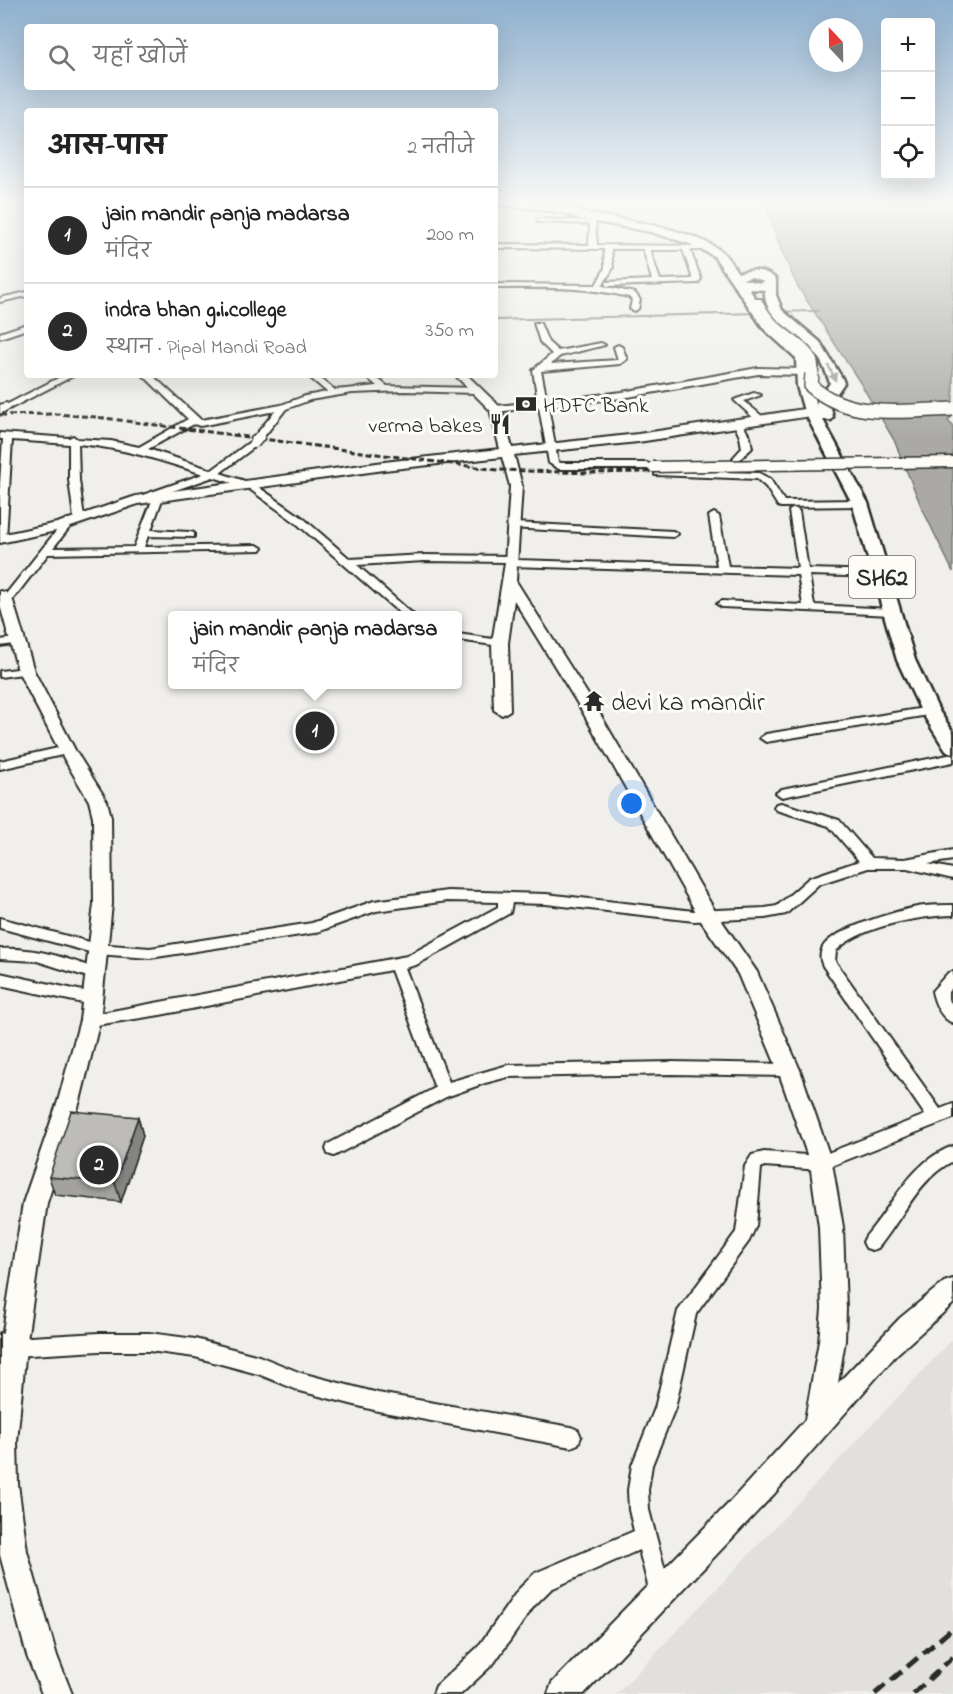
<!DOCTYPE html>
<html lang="hi">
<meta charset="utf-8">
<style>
body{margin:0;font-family:"Indie Flower","Playpen Sans Deva",sans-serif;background:#f6f6f6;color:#222}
.controls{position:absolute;right:18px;top:18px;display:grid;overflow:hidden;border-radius:6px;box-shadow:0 6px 24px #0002}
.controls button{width:54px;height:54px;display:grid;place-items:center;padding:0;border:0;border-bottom:2px solid #e0e0e0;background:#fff;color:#222;font:30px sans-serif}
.compass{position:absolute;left:809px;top:18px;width:54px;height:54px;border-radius:50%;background:#fff;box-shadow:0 6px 24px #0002;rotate:338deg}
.you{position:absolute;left:632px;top:804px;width:21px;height:21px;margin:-15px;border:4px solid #fff;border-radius:50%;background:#1a73e8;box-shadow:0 0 0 9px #1a73e833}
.badge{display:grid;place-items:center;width:39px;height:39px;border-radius:50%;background:#2b2b2b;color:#fff;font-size:20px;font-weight:700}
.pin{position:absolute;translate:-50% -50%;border:3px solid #fff;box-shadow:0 2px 6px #0006}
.popup{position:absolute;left:168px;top:611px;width:294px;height:78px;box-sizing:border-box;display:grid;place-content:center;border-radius:6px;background:#fff;filter:drop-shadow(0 2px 4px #0005);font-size:20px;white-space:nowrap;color:#767676}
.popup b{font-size:22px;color:#222}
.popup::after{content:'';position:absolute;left:50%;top:100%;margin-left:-12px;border:12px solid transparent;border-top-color:#fff}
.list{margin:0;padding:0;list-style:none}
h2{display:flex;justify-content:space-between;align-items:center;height:78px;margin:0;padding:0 24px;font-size:26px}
h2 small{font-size:20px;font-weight:400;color:#767676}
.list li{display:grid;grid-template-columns:39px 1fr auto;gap:18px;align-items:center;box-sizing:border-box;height:96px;padding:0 24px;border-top:2px solid #e0e0e0}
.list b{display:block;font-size:22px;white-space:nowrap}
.list p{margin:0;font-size:20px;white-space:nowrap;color:#767676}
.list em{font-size:20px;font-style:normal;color:#767676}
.icon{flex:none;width:33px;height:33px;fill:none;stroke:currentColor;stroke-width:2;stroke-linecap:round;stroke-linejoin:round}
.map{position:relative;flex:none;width:953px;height:1694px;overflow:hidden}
.search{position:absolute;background:#fff;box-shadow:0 6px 24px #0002;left:24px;top:24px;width:474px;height:66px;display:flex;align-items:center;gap:15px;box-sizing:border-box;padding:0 21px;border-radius:6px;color:#767676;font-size:22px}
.panel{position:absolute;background:#fff;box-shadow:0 6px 24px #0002;left:24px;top:108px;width:474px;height:270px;border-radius:6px}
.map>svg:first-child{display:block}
.built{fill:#e1e0dc}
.water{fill:#aaa9a7;stroke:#777775;stroke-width:1.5}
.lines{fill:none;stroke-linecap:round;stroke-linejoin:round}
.stream{stroke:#777775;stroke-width:2}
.street-casing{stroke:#2b2b2b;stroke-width:4}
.secondary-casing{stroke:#2b2b2b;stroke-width:4}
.primary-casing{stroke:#2b2b2b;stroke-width:5}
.street{fill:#fdfcf7;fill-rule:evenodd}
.secondary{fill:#fdfcf7;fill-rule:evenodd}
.primary{fill:#fdfcf7;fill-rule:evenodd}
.rail-far1{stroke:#2b2b2b;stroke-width:3;stroke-dasharray:6 3;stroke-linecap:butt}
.rail{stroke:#2b2b2b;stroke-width:5;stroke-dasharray:14 7;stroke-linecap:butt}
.street-bridge-casing{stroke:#2b2b2b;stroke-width:13;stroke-linecap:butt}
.secondary-bridge-casing{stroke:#2b2b2b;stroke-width:16;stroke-linecap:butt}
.street-bridge{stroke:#fdfcf7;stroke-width:10}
.secondary-bridge{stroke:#fdfcf7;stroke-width:13}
.wall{fill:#a3a29e;stroke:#2b2b2b;stroke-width:1.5}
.shaded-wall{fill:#848481;stroke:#2b2b2b;stroke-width:1.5}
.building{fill:#bdbcb8;stroke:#2b2b2b;stroke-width:1.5}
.oneway{fill:#9e9e9b}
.labels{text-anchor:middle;stroke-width:6;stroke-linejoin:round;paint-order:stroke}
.far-poi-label{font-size:22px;fill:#2b2b2b;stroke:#fdfcf7;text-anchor:start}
.shield{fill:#fdfcf7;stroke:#6a6a68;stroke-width:1.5}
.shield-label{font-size:24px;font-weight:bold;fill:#2b2b2b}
.poi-label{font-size:26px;fill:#2b2b2b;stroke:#fdfcf7;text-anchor:start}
</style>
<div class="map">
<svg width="953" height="1694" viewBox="0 0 953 1694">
<rect width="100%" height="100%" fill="#f0efeb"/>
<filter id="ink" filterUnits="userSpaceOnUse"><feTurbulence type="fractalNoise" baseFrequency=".0167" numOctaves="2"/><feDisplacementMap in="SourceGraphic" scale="12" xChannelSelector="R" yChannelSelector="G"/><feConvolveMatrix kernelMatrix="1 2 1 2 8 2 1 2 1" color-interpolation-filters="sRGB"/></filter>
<g filter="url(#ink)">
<path class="built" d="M953 1339V1694H617Z"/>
<path class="water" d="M765 202H953V415L948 421 953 426V572L921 506 894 440 861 384 798 287 781 250Z"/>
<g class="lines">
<path class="stream" d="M766 312 818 311
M495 320 758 313"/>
<defs>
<path id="street" d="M539 219 595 221 597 245 710 246 714 248 710 250H690L701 279 698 283 609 286H606V282L652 280 643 249H611L613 268 602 286 635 293 640 300 638 309 634 311 630 309 632 300 629 297C582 286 543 288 495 288V284L596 285 605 268 604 249 495 248V244L589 245 590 224 537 222ZM650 250H683L693 279 660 280Z
M27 292V296L0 302V298Z
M534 323H540L548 342 558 351 601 343 605 345 560 356 551 364 618 360 614 347 618 345 622 347 627 359 620 364 541 371 547 401 622 392 758 368 803 369 807 372 803 375 758 374 622 398 548 406 558 462 561 463H647L660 468 655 471 647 469H559L549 463 539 407 496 412 492 409 496 406 538 402 533 370 552 354 540 342Z
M27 324V329L0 338V333Z
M64 375H75L9 409 2 407Z
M143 375H152L201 420 281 405 305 396 327 392 307 375H316L335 390 377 386 364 375H373L387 386 478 388V392L475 393 404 391 352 393 310 400 286 409 262 439 254 437 275 411 200 426 194 424 148 449 212 470 251 441H257V445L220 473 254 484 303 518 350 559 424 555 511 556 515 557 516 560 717 566 709 516 714 513 719 516 728 566 798 568 789 511 794 508 799 511 808 569 881 571 886 574 881 577 809 575 814 605 891 609 896 612 891 615 722 607 717 604 722 601 803 605 798 575 512 566 508 565 507 562 424 561 357 565 415 616H403L295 522 248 488 213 477 161 495 163 497 151 530 190 532 194 533V537L148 536 144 547 257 545 262 548 261 550 48 554 10 603H2V599L65 520 69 519 74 522 53 548 134 547 153 498 143 501 138 498 140 496 203 474C160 460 123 448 78 444L79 480 84 518 79 521 74 518 69 480V444L12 440 6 539 0 542V483L3 439H0V433L69 438 73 436 77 439 111 441 139 447 188 419Z
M754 393 761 395 744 401 763 417V421H757L734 400Z
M737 419 740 420 750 437 752 448 738 461 733 458 742 448 740 437 733 422Z
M658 470 759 473 770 479 784 501 860 500 865 503 860 506 781 507 778 506 766 487 757 479 655 475V471Z
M513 523 673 531 678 534 673 537 509 528 508 526Z
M458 634 500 640 506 643 500 646 458 640Z
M16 638 22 641 20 643 0 646V640Z
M26 668 32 671 30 673 0 677V671Z
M930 707 934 708 936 711 934 714 766 742 760 738 766 734Z
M67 746 71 747 73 750 71 753 0 769V761Z
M953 754V762L782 797 776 793 782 789Z
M781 803 839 820 872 858 905 859 953 850V860L928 864 953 869V879L907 868H868L819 884 786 914 765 918 694 921 546 904 512 903 510 913 416 965 405 968 449 1082 508 1065 672 1062 789 1064 795 1066 797 1070 795 1074 789 1076 672 1074 508 1077 485 1083 446 1097 334 1156 328 1154 326 1149 328 1144 435 1088 391 970 160 1015 90 1026 85 1024 82 1020 85 1016 407 956 498 907V902L447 901 376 911 314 933 150 958 97 954 0 928V918L97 944 150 948 312 923 374 901 447 891 546 894 694 911 765 908 777 906 809 878 859 861 829 826 776 810 774 807 776 804Z
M953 905V915C920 916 860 926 836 951L835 961 940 1109 953 1104V1118L821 1170 764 1166 761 1168 756 1226 749 1241 696 1314 675 1408 652 1465 648 1490 649 1510 671 1593 668 1601 660 1604 652 1601 639 1550 551 1589 534 1606 494 1663 461 1694H433L436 1686 478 1647 518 1590 535 1573 634 1531 629 1510 628 1490 632 1465 655 1408 678 1311 736 1232 745 1166 752 1155 764 1152 820 1156 925 1115 823 966C819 959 820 950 825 944 839 928 903 908 925 906 934 905 944 905 953 905Z
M0 949C35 947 67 958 99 970L101 974 99 978 94 979 37 961 0 959Z
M953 972V987L948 992V999L953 1005V1023C941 1019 934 1002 932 991L948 973Z
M0 973 92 993 97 995 100 999 97 1003 92 1005 0 985Z
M953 1146V1161C919 1178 902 1219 878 1248L872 1250 866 1248 863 1242 866 1236C893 1205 911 1161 953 1146Z
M0 1333 13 1338 99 1333H149L195 1339 259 1356 301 1373 378 1393 571 1427 578 1430 581 1437 578 1444 571 1447 378 1411 300 1391 258 1374 195 1357 149 1351H99L13 1356 0 1351Z"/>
<path id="secondary" d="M753 299H761C766 307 770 315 778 322 792 337 827 351 816 376H808L803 354 767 323 752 301Z
M455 375H467L502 409 512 448 638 434 824 406 830 410 824 414 638 442 514 455 522 486 516 581 597 709 715 911 757 972 800 1070 832 1163 843 1227 846 1309 845 1341 838 1383 900 1318 944 1282 953 1279V1304L897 1354 775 1493 584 1694H548L552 1683 727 1505 805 1420 819 1341 822 1309 819 1227 810 1163 778 1070 738 974 701 921 581 709 514 600 508 643 510 710 502 715 494 710 492 643 505 563 510 486 502 457 384 470 138 504 65 529 0 543V535L57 523 136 496 384 462 500 449 490 410Z
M6 403 12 407 0 414V405Z
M0 591 5 592 13 601 34 671 75 750 107 801 111 817 112 904 100 1020 80 1101 47 1203 26 1347 17 1442 18 1484 27 1551 57 1656 72 1694H42L27 1656 0 1555V1351L23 1203 58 1101 80 1020 94 904 93 817 89 801 59 750 18 671 0 605Z"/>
<path id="primary" d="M498 202H524L560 206 578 209 583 213C623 220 688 227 721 251 727 256 733 266 738 273 752 269 764 269 776 279V295L782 310 820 342 842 378 844 383 830 403 833 417 831 420H823L868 503 915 660 939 711 953 732V753L946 751 921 711 897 660 852 503 804 411 797 386 796 358 764 329 714 256 690 244 651 232 581 219 560 212 503 205ZM751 277 764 281 760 283 742 279ZM749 289 765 290C762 319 798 331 813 350 821 359 826 371 830 383L816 403 818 411 811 386 808 358 803 348 772 323Z"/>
</defs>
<use href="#street" class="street-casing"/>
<use href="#secondary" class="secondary-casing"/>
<use href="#primary" class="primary-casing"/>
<use href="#street" class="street"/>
<use href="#secondary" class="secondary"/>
<use href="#primary" class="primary"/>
<path class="rail-far1" d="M0 415 55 414 96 417 498 470 590 473 953 466"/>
<path class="rail" d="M875 1694 953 1628
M913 1694 953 1657"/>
<defs>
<path id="street-bridge" d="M254 443 259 437
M653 467 953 462"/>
<path id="secondary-bridge" d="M812 374 811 386C849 420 905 411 953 409"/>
</defs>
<use href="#street-bridge" class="street-bridge-casing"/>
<use href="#secondary-bridge" class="secondary-bridge-casing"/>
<use href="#street-bridge" class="street-bridge"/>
<use href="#secondary-bridge" class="secondary-bridge"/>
</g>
<path class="wall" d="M138 1117 143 1136 121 1202 55 1195 49 1177Z"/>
<path class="shaded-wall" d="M138 1117 143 1136 121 1202 115 1183Z"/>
<path class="building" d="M71 1111 138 1117 115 1183 49 1177Z"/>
<defs><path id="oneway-solid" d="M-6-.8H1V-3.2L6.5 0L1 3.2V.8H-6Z" transform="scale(1.5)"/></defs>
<use class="oneway" href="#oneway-solid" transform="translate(832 373) rotate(64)"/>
</g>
<linearGradient id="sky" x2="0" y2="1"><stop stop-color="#8fb0ce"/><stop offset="0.46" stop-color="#f8f8f6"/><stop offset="1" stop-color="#f8f8f6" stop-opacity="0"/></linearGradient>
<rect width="953" height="439" fill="url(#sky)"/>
<defs>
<symbol id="bank-bare" viewBox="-9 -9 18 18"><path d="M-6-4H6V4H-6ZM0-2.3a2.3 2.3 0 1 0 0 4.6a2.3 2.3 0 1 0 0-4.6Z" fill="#2b2b2b" stroke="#fdfcf7" stroke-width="2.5" paint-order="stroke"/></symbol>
<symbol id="restaurant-bare" viewBox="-9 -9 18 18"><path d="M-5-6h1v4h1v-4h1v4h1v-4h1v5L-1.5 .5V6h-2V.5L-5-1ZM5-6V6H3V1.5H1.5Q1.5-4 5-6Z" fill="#2b2b2b" stroke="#fdfcf7" stroke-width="2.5" paint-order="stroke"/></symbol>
<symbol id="temple-bare" viewBox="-9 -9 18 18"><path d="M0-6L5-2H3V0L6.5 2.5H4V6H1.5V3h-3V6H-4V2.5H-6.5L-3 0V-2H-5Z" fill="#2b2b2b" stroke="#fdfcf7" stroke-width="2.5" paint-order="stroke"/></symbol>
</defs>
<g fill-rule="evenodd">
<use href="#bank-bare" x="511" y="389" width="30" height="30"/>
<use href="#restaurant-bare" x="485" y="409" width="30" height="30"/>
<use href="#temple-bare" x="579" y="686" width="30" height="30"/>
</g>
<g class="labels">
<g class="far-poi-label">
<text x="543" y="412">HDFC Bank</text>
<text x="483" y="432" text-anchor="end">verma bakes</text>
</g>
<rect class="shield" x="849" y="556" width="66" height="42" rx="4.5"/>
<g class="shield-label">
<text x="882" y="585">SH62</text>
</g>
<g class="poi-label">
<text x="611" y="710">devi ka mandir</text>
</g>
</g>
</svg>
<div class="controls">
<button>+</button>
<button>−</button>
<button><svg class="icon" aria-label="locate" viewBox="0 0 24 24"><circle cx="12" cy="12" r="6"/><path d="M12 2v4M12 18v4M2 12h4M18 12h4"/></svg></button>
</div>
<svg class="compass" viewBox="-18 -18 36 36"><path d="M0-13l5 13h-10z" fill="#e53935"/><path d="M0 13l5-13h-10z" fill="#767676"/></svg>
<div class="you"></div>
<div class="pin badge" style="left:315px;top:731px">1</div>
<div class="popup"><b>jain mandir panja madarsa</b>मंदिर</div>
<div class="pin badge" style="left:99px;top:1165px">2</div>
<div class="search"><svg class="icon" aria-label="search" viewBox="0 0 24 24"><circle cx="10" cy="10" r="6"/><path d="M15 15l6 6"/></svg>यहाँ खोजें</div>
<section class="panel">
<h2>आस-पास<small>2 नतीजे</small></h2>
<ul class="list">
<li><span class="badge">1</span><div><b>jain mandir panja madarsa</b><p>मंदिर</p></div><em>200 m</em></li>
<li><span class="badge">2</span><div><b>indra bhan g.i.college</b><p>स्थान · Pipal Mandi Road</p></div><em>350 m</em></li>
</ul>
</section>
</div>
